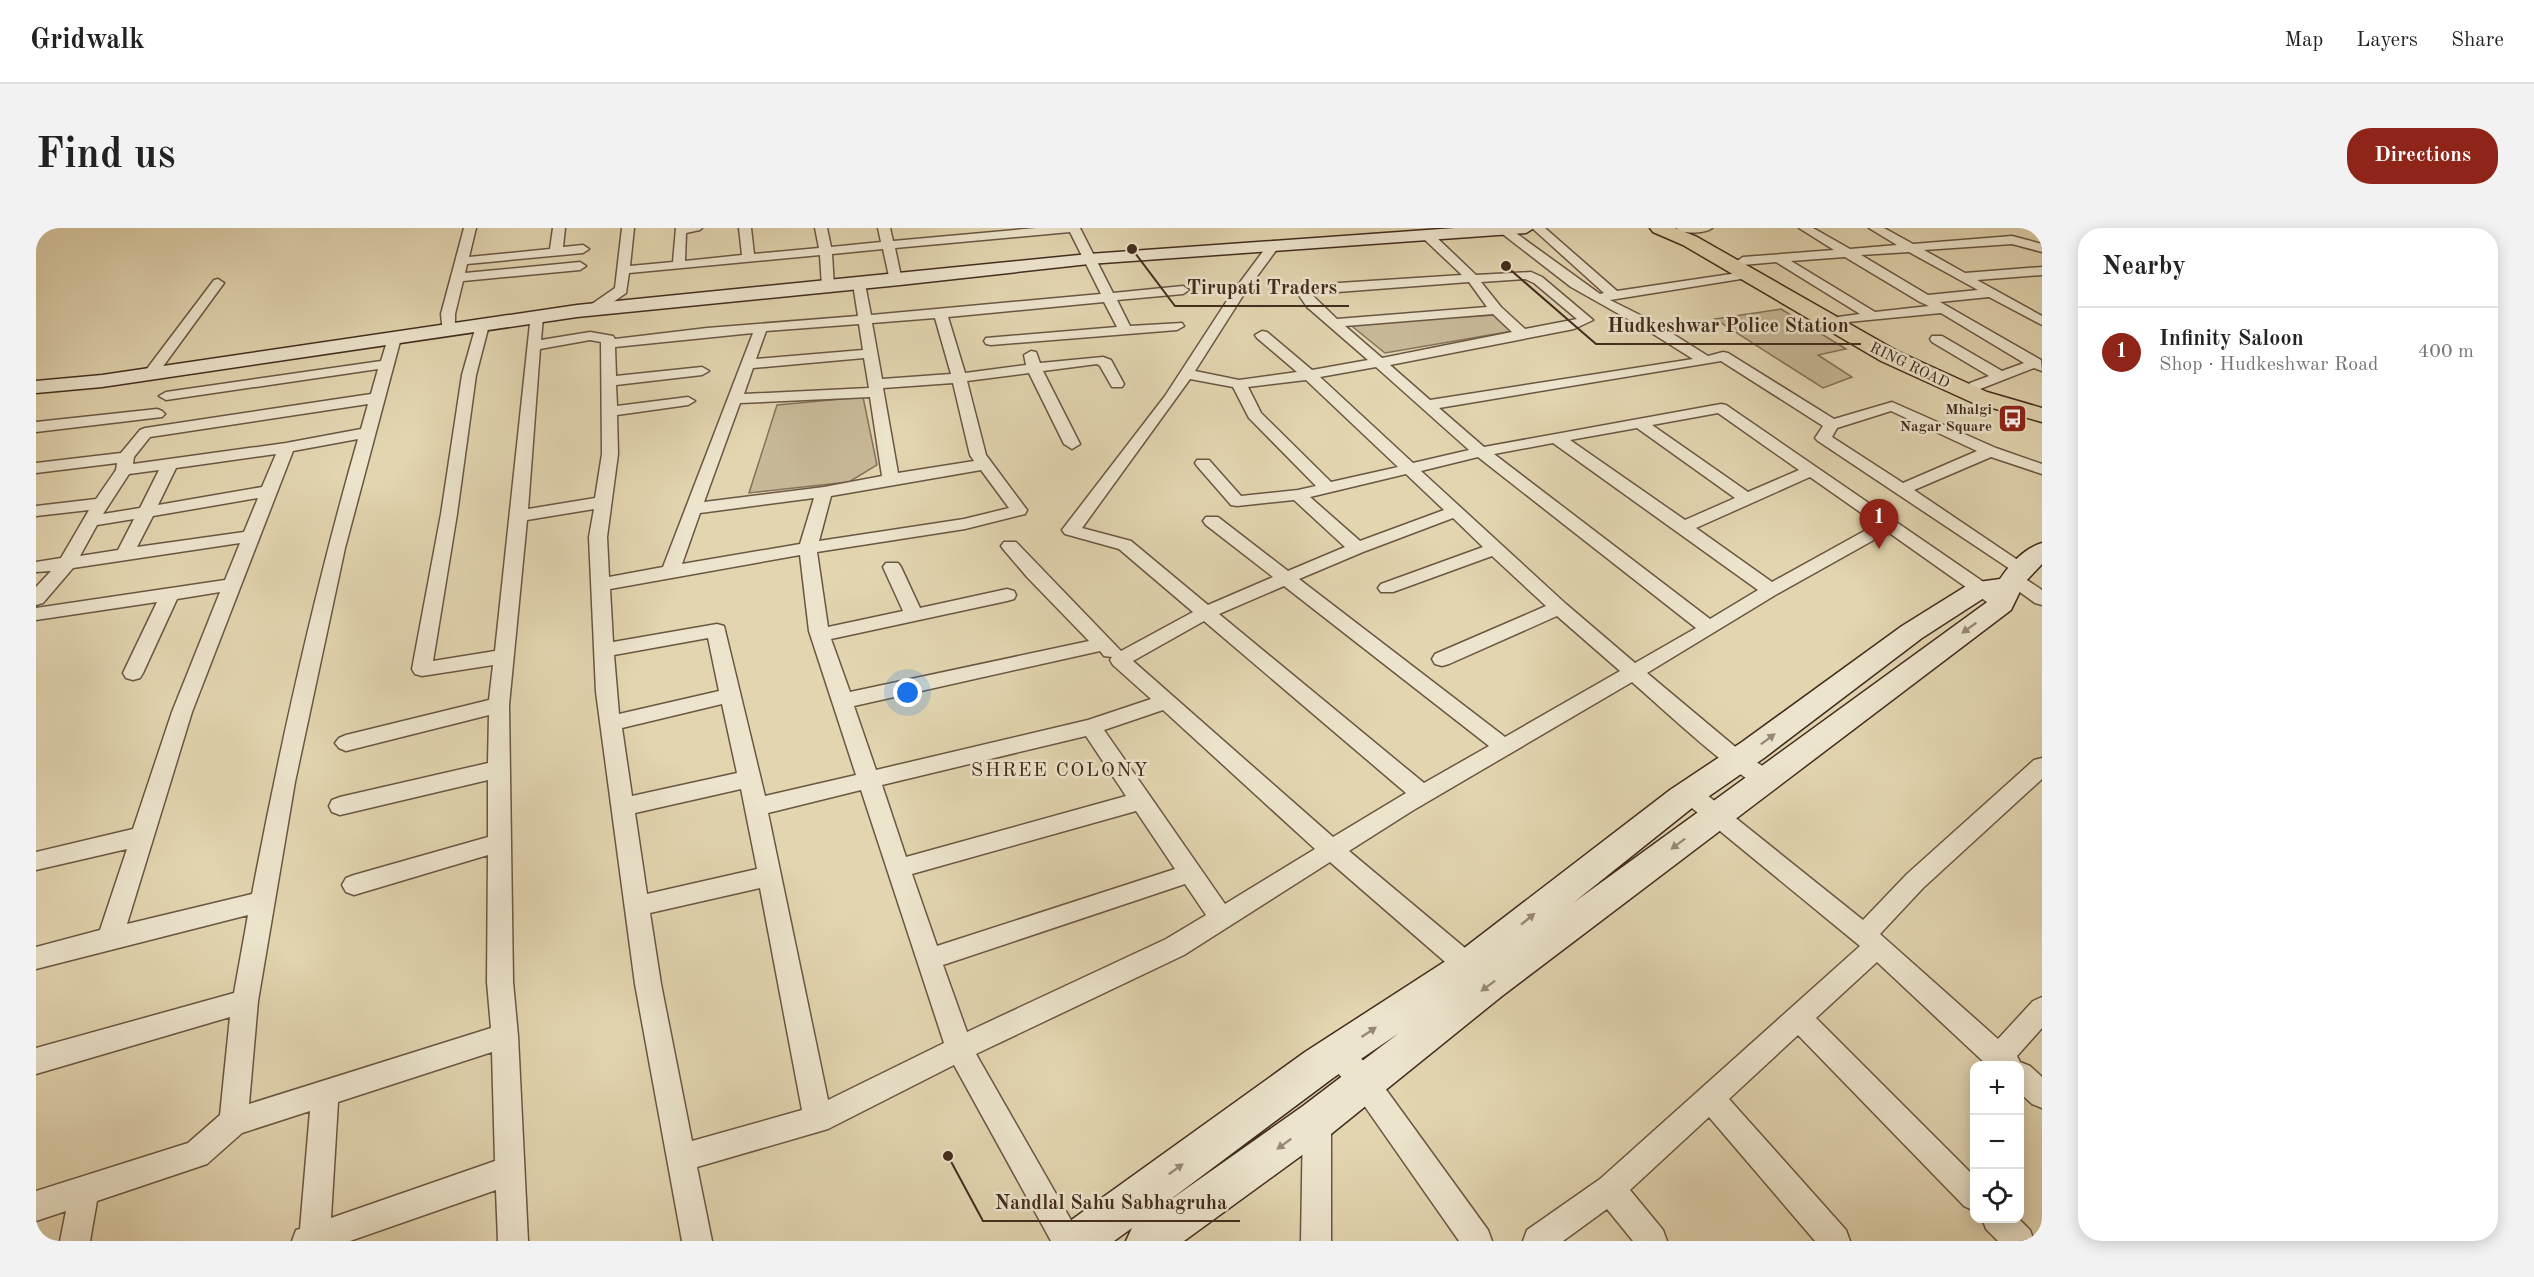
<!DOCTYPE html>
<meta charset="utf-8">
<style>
body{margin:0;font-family:"Old Standard TT",serif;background:#f2f2f2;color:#222}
.controls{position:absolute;right:18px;bottom:18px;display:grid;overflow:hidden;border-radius:12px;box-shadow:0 3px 15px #0003}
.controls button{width:54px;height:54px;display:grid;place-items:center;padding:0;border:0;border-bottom:2px solid #e0e0e0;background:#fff;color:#222;font:30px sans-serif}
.you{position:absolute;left:872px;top:465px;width:21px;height:21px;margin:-15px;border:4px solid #fff;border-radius:50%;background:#1a73e8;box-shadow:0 0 0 9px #1a73e833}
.badge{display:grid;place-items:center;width:39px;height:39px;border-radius:50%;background:#8f2418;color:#fff;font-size:20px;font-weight:700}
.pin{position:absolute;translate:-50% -50px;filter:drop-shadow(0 2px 3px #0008)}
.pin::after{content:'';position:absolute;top:32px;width:21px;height:18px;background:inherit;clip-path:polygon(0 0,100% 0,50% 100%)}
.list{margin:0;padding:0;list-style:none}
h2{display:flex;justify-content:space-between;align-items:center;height:78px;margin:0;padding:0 24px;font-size:26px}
h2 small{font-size:20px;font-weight:400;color:#767676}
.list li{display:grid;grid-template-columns:39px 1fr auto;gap:18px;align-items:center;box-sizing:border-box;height:90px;padding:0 24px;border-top:2px solid #e0e0e0}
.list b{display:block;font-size:22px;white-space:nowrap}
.list p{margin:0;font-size:20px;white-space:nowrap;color:#767676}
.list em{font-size:20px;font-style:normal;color:#767676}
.icon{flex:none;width:33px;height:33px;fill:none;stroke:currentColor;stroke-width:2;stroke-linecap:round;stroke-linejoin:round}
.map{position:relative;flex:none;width:2006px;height:1013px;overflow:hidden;border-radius:24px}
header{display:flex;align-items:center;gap:36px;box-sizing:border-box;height:84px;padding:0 30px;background:#fff;border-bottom:2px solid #e0e0e0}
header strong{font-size:28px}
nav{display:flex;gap:33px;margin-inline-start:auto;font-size:21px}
.intro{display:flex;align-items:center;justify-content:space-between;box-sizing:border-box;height:144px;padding:0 36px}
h1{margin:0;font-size:42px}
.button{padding:15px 27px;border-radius:24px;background:#8f2418;color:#fff;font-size:21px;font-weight:700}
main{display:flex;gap:36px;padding:0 36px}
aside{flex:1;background:#fff;border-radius:24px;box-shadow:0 3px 15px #0003}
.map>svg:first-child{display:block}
.green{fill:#c7b897;stroke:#85725a;stroke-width:1.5}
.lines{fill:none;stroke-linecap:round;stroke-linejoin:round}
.street-casing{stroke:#6b5642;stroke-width:3}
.secondary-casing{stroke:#432c1e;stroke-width:3}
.highway-casing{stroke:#432c1e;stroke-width:3}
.street{fill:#ece4cc;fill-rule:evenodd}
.secondary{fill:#ece4cc;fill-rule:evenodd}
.highway{fill:#e2d5b0;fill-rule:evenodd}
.oneway{fill:#988875}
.labels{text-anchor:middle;stroke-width:5;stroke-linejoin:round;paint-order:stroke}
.far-street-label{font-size:15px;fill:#432c1e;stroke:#ece4cc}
.far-poi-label{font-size:15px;font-weight:bold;fill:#432c1e;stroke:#ece4cc;text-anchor:end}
.neighbourhood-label{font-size:20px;letter-spacing:1.5px;fill:#432c1e;stroke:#ece4cc}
.leader{fill:none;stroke:#432c1e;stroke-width:2}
.callout-dot{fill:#432c1e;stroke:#ece4cc;stroke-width:2}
.callout-label{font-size:20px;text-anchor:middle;font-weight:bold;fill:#432c1e;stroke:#ece4cc;stroke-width:5;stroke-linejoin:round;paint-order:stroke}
</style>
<header>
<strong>Gridwalk</strong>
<nav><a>Map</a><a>Layers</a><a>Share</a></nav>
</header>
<div class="intro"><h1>Find us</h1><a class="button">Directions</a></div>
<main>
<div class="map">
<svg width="2006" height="1013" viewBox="0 0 2006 1013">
<rect width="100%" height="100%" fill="#e2d5b0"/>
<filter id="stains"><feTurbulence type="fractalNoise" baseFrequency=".00333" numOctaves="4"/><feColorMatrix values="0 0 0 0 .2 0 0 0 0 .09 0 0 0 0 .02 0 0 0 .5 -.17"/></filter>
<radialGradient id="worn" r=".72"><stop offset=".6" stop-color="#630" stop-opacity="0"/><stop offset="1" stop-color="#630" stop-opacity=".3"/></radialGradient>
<path class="green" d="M1745 81 1810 121 1782 127 1816 149 1787 160 1679 91Z
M1462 87 1477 103 1349 125 1312 95Z
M827 169 841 237 813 254 713 265 741 177Z"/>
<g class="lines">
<defs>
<path id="street" d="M428 0H440L433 29 514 21 517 0H529L527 19 547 17 553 21 547 25 431 36 429 45 544 34 550 38 544 42 427 53 419 86V102L412 106 407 105 405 86Z
M586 0H598L594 38 637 34 640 0H666L664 2 650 5 649 33 706 27 703 0H715L718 26 783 20 779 0H791L795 19 845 14 842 0H854L857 13 1000 0H1044L1077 65 1147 58 1153 62 1147 66 1081 72 1094 98 1146 95 1148 98 1141 102 955 117 950 116 948 113 950 110 1081 99 1068 74 912 89 929 145 990 137 988 127 995 123 1000 124 1004 135 1067 129 1075 132 1088 156 1086 159H1076L1064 138 1061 136 1007 143 1044 216 1036 221 1028 216 993 145 931 153 950 227 991 282 989 286 929 301 781 324 792 399 867 383 847 339 850 335H862L865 339 884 380 971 361 978 363 980 367 978 371 971 373 795 411 814 464 1053 413 991 349 968 322 965 318 968 314H980L1085 423 1157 384 1083 321 1029 306 1026 302 1129 168 1196 65 1234 14 1238 13 1244 17 1208 66 1159 143 1203 152 1261 144 1221 110 1219 107 1226 103 1231 104 1276 142 1332 132 1271 79 1262 66 1267 58 1272 57 1426 47 1389 12 1387 9 1393 5 1397 6 1440 47 1495 44 1506 49 1557 92 1538 101 1354 137 1394 172 1657 131 1606 99 1535 59 1464 4V0H1473L1564 66 1568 65 1496 0H1509L1581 63 1715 43 1717 46 1715 49 1711 50 1574 72 1616 93 1672 128 1687 124 1692 125 1798 191 1856 174 1960 220 2006 236V246L1955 229 1878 262 1995 341 1992 345H1980L1782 213 1779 210 1787 198 1685 133 1403 180 1448 219 1685 176 1690 177 1965 366 1967 370 1965 374H1951L1852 304 1741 366 1611 445 1709 527 1736 544 1739 550 1736 556C1733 557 1729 558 1727 558 1706 556 1617 472 1596 454L1376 583 1313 623 1441 730 1445 738 1441 746 1432 749 1423 746 1294 634 1148 727 940 826 1047 1013H1015L918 837 792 901 661 939 676 1013H646L599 756 560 464 553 309 558 281 491 292 473 477 477 754 482 808 492 1013H462L460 962 314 1013H256L260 1002 264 1001 274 883 206 905 171 936 61 973 54 1013H24L30 983 0 993V963L152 915 184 887 194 789 0 846V820L198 765 212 687 0 741V719L64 702 91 621 0 642V624L97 601 136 484 184 364 141 371 107 445 104 450 97 452 90 450 87 445 121 374 0 392V380L189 352 204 315 37 340 7 375 0 377V359L15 343 0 344V334L25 330 53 282 0 288V278L60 271 80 242 81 235 0 245V235L85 225 104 202 109 200 335 166 342 141 130 172 123 168 130 164 345 133 353 107 358 106 365 110 309 320 259 554 222 773 213 876 455 800 451 754 452 627 318 667 310 664 306 657 310 650 318 647 452 609V552L304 587 296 584 293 578 296 572 304 569 452 535 453 487 310 523 303 520 299 515 303 510 310 507 453 472 457 437 386 448 379 446 376 441 405 286 426 147 441 94H451L453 97 440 147 421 286 397 433 459 423 495 86 500 85 507 89 505 112 554 104 577 108 579 111 671 100 822 88 817 56 823 52 829 56 835 87 1065 66 1034 4 859 20 866 53 860 57 854 53 847 21 796 26 798 59 792 63 786 59 784 27 593 45 590 65 563 84H553L551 81 553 78 579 60ZM1489 51 1498 55 1541 91 1489 101 1465 79 1445 54ZM1433 54 1451 79 1301 91 1275 66ZM1457 86 1476 104 1346 130 1309 98ZM899 90 915 146 846 151 836 95ZM823 96 827 122 720 131 730 103ZM717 105 627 339 573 349 571 309 582 226 581 187 652 177 659 173 652 169 581 178 580 157 666 147 673 143 666 139 580 148 579 119ZM554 112 565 114 566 226 559 270 492 281 504 121ZM828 130 833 160 708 166 717 140ZM1340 139 1433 222 1377 235 1284 149ZM1154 151 1197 159 1213 190 1280 258 1262 262 1205 268 1173 232H1161L1159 235 1161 238 1195 277 1201 278 1258 272 1309 319 1252 343 1182 289H1170L1167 293 1170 297 1237 349 1172 377 1095 313 1046 300ZM1270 152 1362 239 1295 254 1225 185 1212 159ZM917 155 934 227 938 233 862 245 847 160ZM834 169 846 248 788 259 668 274 704 175ZM332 176 325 201 250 215 97 236 98 229 114 209ZM1855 183 1941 223 1867 255 1796 209 1801 200ZM1682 185 1763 242 1712 264 1616 197ZM1601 200 1699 270 1649 292 1534 212ZM322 211C279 361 245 513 216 666L91 696 156 484 257 223ZM1517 215 1722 362 1674 391 1458 226ZM240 226 226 259 122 277 140 240ZM1442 229 1660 400 1599 435 1530 376 1385 243ZM123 242 104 280 67 286 93 246ZM945 242 973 280 928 291 783 313 795 268ZM1370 246 1408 282 1324 313 1274 269ZM1774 249 1841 296 1736 354 1660 300ZM222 270 208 304 101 319 117 288ZM778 270 764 316 646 336 664 285ZM1417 290 1447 319 1345 356 1342 360 1345 364H1357L1456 328 1510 378 1399 426 1396 431 1399 436 1406 438 1413 436 1521 388 1584 443 1469 509 1263 351 1327 324ZM98 291 82 322 44 328 61 297ZM764 327 773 403 820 547 729 568 688 398 681 396 577 414 574 361ZM1248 358 1453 518 1388 555 1183 386ZM1168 393 1370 565 1297 609 1097 433ZM672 410 683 463 583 486 578 427ZM1064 423 1068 428 1076 429 1074 432 1077 437 1115 471 1052 492 840 542 818 478ZM686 476 701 545 596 568 586 500ZM1127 482 1279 621 1189 676 1068 502ZM1050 508 1090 568 870 629 846 557ZM705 561 721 641 611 666 599 585ZM825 562 908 815 792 872 732 585ZM1100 583 1139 641 901 718 876 646ZM1149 656 1170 687 1130 711 931 804 907 737ZM724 660 766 882 656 913 625 756 614 685ZM456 824 459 933 295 990 302 874Z
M1641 0H1676C1668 6 1652 5 1642 3Z
M1763 0H1777L1814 21 1861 17 1833 0H1848L1877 16 1976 8 2006 16V24L1976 16 1888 22 1929 45 2006 39V47L1941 52 2006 88V97L1953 69 1904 74 2005 132 2006 143 1998 140 1944 161H1934L1932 158 1934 155 1953 148 1896 114 1894 111 1896 108H1906L1966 143 1988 135 1905 85 1802 95 1800 92 1802 89 1824 86 1740 34 1707 37 1701 33 1707 29 1798 22ZM1873 24 1942 62 1892 67 1825 27ZM1809 29 1884 74 1893 78 1839 84 1755 33Z
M182 51 188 55 120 148H110L108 145 110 142 178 52Z
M121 181 126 183 129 186 126 189 0 204V194Z
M1976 344 1982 346 2006 362V377L1999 375 1970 354 1967 350 1970 346Z
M2006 530V551L1887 660 1844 706 1962 811 1997 773 2006 769V800L1981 828 1984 834 1994 838 2006 849V880L1996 876 1984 865V838H1952L1841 734 1780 790 1938 948V983L1928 978 1762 807 1693 871 1810 1002 1814 1013H1779L1673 889 1594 962 1627 1002 1631 1013H1597L1571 981 1527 1013H1487L1491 1002 1564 951 1824 718 1645 571 1642 565 1645 559 1653 557 1661 559 1827 692 1871 646 1998 532Z
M1302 813 1312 816 1338 845 1452 1002 1456 1013H1423L1318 863 1292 834 1289 825 1292 816Z
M1281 878 1291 882 1295 892V1013H1265L1267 892 1271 882Z
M1946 990H1982L1994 1002 1998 1013H1962L1950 1001Z"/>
<path id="secondary" d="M1419 0H1498L1490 5 1053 36 864 57 541 89 66 159 0 165V153L66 147 541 77 1053 26Z
M2006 315V336L1988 355 1975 382 1466 768 1295 906 1148 1013H1090L1096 1000 1078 1013H1020L1027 998 1269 824 1419 727 1634 562 1706 514 1866 398 1935 355 1964 351C1974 336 1989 320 2006 315ZM1951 368H1955L1954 372 1537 675 1656 580 1728 530 1886 410ZM1363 805 1267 878 1127 977 1297 850Z"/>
<path id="highway" d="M1614 0H1639L1661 9 1861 123 1951 164 2006 180V194L1935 174 1845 133 1647 17 1617 4Z"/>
</defs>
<use href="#street" class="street-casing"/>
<use href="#secondary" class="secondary-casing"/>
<use href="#highway" class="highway-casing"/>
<use href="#street" class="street"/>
<use href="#secondary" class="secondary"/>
<use href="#highway" class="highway"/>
</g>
<defs><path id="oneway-solid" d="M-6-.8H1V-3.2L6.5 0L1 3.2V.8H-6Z" transform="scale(1.5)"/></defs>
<g class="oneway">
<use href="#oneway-solid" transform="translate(1933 400) rotate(144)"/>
<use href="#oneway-solid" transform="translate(1732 511) rotate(-37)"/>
<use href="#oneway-solid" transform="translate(1642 616) rotate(143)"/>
<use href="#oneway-solid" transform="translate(1492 691) rotate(-39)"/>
<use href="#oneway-solid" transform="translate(1452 758) rotate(143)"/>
<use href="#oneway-solid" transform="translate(1333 804) rotate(-34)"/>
<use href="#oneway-solid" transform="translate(1248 916) rotate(144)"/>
<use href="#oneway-solid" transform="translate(1140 941) rotate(-36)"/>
</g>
<defs>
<symbol id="bus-square" viewBox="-11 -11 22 22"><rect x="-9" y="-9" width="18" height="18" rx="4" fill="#8f2418" stroke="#ece4cc"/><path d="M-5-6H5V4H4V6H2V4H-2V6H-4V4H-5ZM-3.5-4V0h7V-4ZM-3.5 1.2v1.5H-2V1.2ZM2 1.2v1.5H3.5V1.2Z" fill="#fff"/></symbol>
</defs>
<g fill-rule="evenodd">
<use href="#bus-square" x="1960" y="174" width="33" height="33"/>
</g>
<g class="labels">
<g class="far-street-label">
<text transform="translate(1874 137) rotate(26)" y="5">RING ROAD</text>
</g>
<g class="far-poi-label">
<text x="1956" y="186">Mhalgi<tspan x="1956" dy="17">Nagar Square</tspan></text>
</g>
<g class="neighbourhood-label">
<text x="1024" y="548">SHREE COLONY</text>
</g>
</g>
<path class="leader" d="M1096 21L1139 78H1313M1470 38L1560 116H1825M912 928L947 993H1204"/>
<g class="callout-dot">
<circle cx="1096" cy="21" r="6"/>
<circle cx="1470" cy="38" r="6"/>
<circle cx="912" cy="928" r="6"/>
</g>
<g class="callout-label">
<text x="1226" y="66">Tirupati Traders</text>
<text x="1692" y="104">Hudkeshwar Police Station</text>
<text x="1075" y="981">Nandlal Sahu Sabhagruha</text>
</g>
<rect width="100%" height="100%" filter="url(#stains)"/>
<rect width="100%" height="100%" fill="url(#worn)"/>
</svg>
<div class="controls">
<button>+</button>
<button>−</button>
<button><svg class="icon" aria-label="locate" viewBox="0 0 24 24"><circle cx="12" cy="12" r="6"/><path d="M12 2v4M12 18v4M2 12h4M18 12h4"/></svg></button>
</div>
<div class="you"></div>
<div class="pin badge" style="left:1843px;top:321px">1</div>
</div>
<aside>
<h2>Nearby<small></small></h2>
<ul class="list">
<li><span class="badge">1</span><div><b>Infinity Saloon</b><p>Shop · Hudkeshwar Road</p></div><em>400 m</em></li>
</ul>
</aside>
</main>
